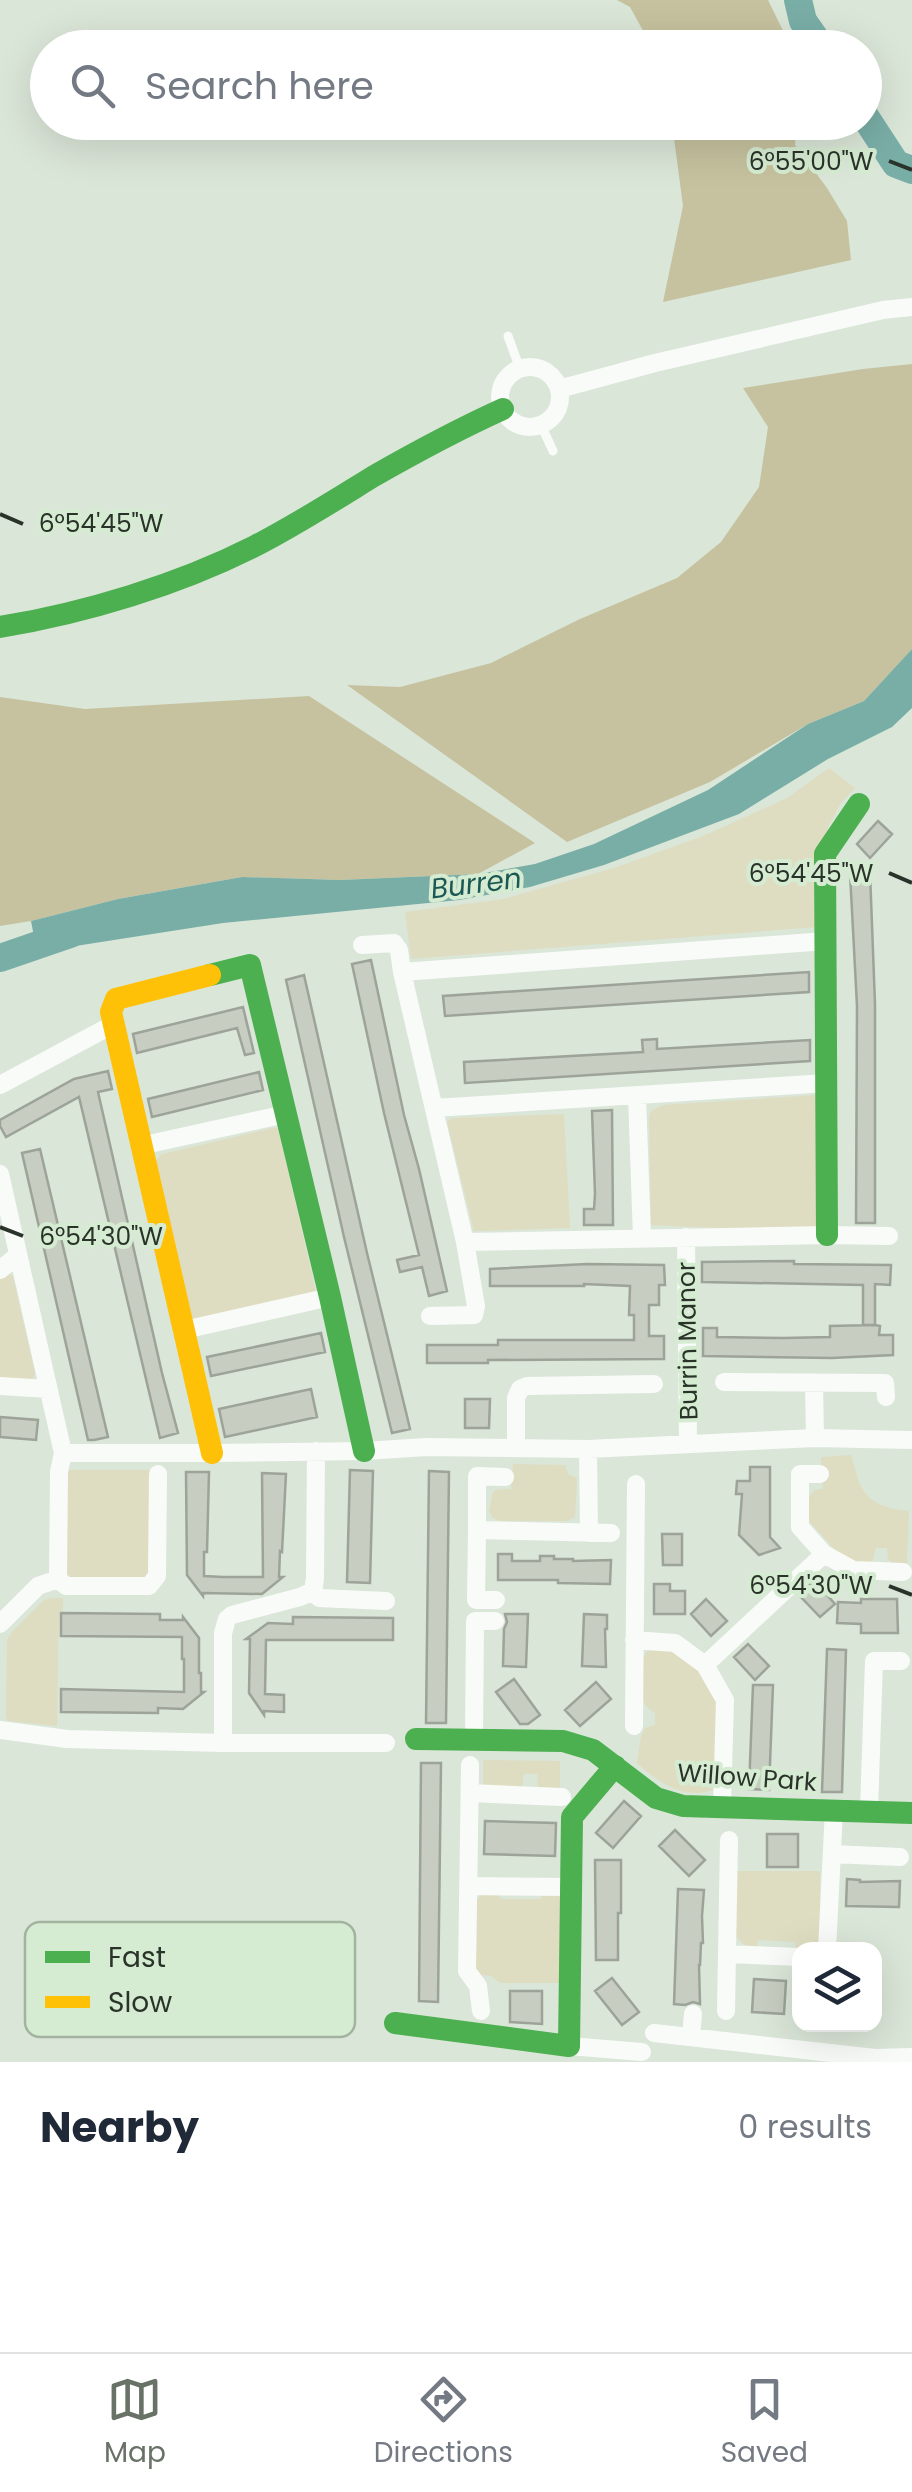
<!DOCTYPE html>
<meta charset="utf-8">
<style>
body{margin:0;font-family:Poppins,sans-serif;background:#f6f6f7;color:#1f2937}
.controls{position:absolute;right:30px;bottom:30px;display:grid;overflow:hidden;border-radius:20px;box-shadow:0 10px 40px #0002}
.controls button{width:90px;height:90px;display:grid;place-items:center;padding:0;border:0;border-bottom:2px solid #e0e1e3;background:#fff;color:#1f2937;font:50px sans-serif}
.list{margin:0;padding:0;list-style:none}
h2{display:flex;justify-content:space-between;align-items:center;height:130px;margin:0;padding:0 40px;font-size:42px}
h2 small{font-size:32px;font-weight:400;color:#747a83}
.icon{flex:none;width:55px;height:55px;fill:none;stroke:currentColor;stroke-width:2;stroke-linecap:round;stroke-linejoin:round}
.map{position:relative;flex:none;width:912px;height:2062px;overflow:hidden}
.search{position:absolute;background:#fff;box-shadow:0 10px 40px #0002;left:30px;right:30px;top:30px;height:110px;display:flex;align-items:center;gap:25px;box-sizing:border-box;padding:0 35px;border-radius:55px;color:#747a83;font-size:38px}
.sheet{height:290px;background:#fff}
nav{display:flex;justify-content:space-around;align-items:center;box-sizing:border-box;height:140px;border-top:2px solid #e0e1e3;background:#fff;font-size:28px;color:#747a83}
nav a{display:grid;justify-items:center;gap:5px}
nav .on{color:#687266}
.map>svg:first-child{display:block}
.green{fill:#dfddc1}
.forest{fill:#c6c29f}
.water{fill:#79aea6}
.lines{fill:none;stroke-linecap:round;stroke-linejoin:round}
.river{stroke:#79aea6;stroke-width:28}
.building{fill:#c7cdc1;stroke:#9da398;stroke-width:2.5}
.lane{stroke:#f9fbf9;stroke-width:9}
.street{stroke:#f9fbf9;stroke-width:18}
.fast{stroke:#4caf50;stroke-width:22}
.slow{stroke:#ffc107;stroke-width:22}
.ticks{fill:none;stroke:#2a3329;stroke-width:4}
.labels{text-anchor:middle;stroke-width:8;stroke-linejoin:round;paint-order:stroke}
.street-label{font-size:25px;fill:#2a3329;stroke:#d6ecd2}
.water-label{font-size:28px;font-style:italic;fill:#1c5853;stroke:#d6ecd2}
.key{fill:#d6ecd2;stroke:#a2b49f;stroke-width:2.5}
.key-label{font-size:28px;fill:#2a3329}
.ticks-label{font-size:25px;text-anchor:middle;fill:#2a3329;stroke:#d6ecd2;stroke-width:8;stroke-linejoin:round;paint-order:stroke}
</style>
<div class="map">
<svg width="912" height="2062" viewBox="0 0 912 2062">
<rect width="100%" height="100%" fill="#dae6d8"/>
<path class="green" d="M829 768 855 788 841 803 828 827 817 927 411 959 405 912 504 899 617 867 703 836 787 798Z
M816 1095 817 1226 808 1232 651 1225 649 1116 652 1110 663 1105Z
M564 1114 570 1228 474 1231 447 1122 452 1118Z
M273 1128H278L316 1292 201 1319 192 1318 155 1161 162 1154Z
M5 1274H10L13 1277 35 1373 33 1379 28 1381 0 1379V1278Z
M851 1455C854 1463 855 1471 858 1479 866 1503 886 1509 909 1511L907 1564 892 1563 888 1559 887 1548H876L873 1560 868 1564 845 1561 808 1520 807 1500 814 1490 823 1489 821 1457Z
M513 1464 565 1465 568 1474 577 1478 575 1517 568 1521H500L493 1518 489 1511 492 1495 495 1490 511 1489Z
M66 1470H151L148 1575 145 1578H69L66 1573Z
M51 1598H63V1610L59 1611 57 1726 9 1721 6 1718 7 1640 10 1634 44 1600Z
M662 1649C686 1652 706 1679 718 1700L713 1790C685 1800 657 1782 637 1763L641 1736 645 1728 655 1725V1713C634 1702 642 1678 643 1657L648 1651Z
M483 1760 560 1761V1791L538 1789 537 1774H524L522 1787H483Z
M736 1871H820V1940C813 1951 808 1949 796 1949L795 1942 758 1940 757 1947C746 1946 742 1945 735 1935Z
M483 1893 497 1894 502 1899H541L543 1894 557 1895 563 1899V1983H500L491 1976 480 1975 475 1972 476 1901Z"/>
<path class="forest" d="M617 0H768L791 47H652L630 7Z
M672 123H796L795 145 827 188 847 221 851 260 663 302 683 206Z
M912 364V649L864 701 808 724 710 782 567 842 347 685 400 687 491 663 580 619 677 578 721 542 759 487 768 427 743 388 863 369Z
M309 696 535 843 478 874 340 880 242 877 118 899 31 921 0 926V697L85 709Z"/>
<path class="water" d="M912 649V708L892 727 828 759 739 814 604 865 530 887 459 900 223 923 37 952 31 921 118 899 242 877 340 880 478 874 535 864 594 844 708 790 808 724 864 701Z"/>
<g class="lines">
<path class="river" d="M798 0 803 21 822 48
M864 115 896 164 912 170
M0 958 70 934"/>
</g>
<path class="building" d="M878 821 892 834 870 858 857 844Z
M870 872 875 1004V1223H856L857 1006 850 873Z
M371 960 404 1115 419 1169 447 1291 429 1296 422 1267 400 1272 397 1260 419 1255 384 1113 352 964Z
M809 972V992L445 1016 443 996Z
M304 975 367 1253 406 1412 410 1429 392 1433 344 1237 286 980Z
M243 1007 254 1053 245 1055 237 1028 137 1053 133 1034Z
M657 1039V1049L810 1040V1061L465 1083 464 1062 643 1052 642 1040Z
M108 1071 112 1089 98 1092 162 1373 178 1433 160 1438 79 1097 6 1137 0 1126V1120L74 1079Z
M259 1072 263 1090 152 1117 148 1099Z
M612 1110 613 1225H584V1209H594L595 1194 592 1111Z
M40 1149 108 1437 94 1440H88L22 1153Z
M794 1261V1264L891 1265 890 1285 875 1284V1325H863V1285L702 1282V1262Z
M587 1264 664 1265 665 1285H659V1305H649V1336H664V1359L488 1360V1363H427V1345H498V1340H634V1315H629L630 1286 584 1284V1286H490V1269Z
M875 1325 880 1326 879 1335H893V1355L832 1358 703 1356V1328H717V1337L784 1338 830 1337V1326Z
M321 1333 325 1352 211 1376 207 1357Z
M311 1389 317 1417 225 1437 219 1409Z
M465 1399H490L489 1428H465Z
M0 1417 38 1420 36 1440 0 1437Z
M750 1467H770V1537L780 1548 759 1555 739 1535 742 1494H736L737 1481H750Z
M350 1470 373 1471 370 1583 347 1582Z
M429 1471 449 1472 446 1723H426Z
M186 1472H209L207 1552H204V1576L223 1577H263L262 1473 286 1474 282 1552 280 1551 279 1577H283L262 1594 203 1593V1596L187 1575Z
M662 1534H682V1565H663Z
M498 1554H512V1561H540V1556H554V1559H573V1561L611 1560 610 1584 558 1583V1580H498Z
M814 1581 835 1604 820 1617 799 1595Z
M654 1584H670V1591H685V1614H654Z
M706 1599 727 1621 711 1636 691 1614Z
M861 1599H897L898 1633H861V1624L837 1623 838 1602 861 1603Z
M61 1613 160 1614V1620H183V1617L199 1638V1673H201V1692H204L183 1709 158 1708V1713L61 1712V1689L184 1692V1659H182V1637L61 1636Z
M505 1614H528L526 1667 503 1666 504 1629 507 1622Z
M584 1614 607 1615V1629H605L606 1667 582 1666Z
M293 1617 393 1618V1640H266L265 1694 284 1695V1712L264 1711V1715L249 1693 250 1639H246L268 1623 293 1624Z
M748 1644 769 1666 755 1680 734 1657Z
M827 1649 846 1650 842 1792H822Z
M514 1679 540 1715 528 1724H520L496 1692Z
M596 1682 611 1699 580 1726 565 1710Z
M753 1685H773L769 1790 749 1789Z
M421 1763H441L438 2002 419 2001Z
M624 1801 641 1816 613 1848 596 1833Z
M485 1821 556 1823 555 1856 484 1854Z
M675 1830 705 1860 689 1876 659 1846Z
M767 1834H798V1867H767Z
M595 1860H621V1913H618V1960H596Z
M847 1879 860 1880V1882L900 1881 899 1907 846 1906Z
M678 1889 704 1890 702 1916 703 1943H701L700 1965H699L700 2004 693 2002 685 2005 674 2004Z
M612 1978 639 2012 622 2025 595 1991Z
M754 1979 786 1981 784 2014 752 2012Z
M510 1991H542V2024L510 2022Z"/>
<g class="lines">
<path class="lane" d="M508 336 520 369
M541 425 553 451"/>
<path class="street" d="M500 397a30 30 0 1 1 60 0a30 30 0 1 1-60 0Z
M559 389 655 363 883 310 912 307
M362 945 394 943 399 950 402 972 465 1242 476 1306 474 1315 430 1316
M402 972 826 941
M0 1085 114 1024
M637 1096 642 1238
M434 1108 827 1083
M140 1146 286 1114
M0 1174 63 1453 59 1472 58 1579 66 1586H149L157 1576 158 1474
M686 1237 688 1444
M465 1242 827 1235 889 1236
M0 1270 18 1255
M184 1330 330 1297
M724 1382 885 1383 886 1397
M814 1383 815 1438
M0 1386 48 1389
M516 1447V1398L520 1389 527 1386 654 1384
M588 1449 589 1533
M63 1453H212L364 1451 426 1447 588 1449 815 1438 912 1440
M820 1474H800V1527L824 1554 853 1570 903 1572
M505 1477 477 1476V1530L611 1533
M477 1530 476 1600H496
M313 1591 319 1598 386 1601
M0 1624 38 1586 58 1579
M634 1640 675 1643 705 1665 725 1700 722 1806
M705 1665 824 1554
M634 1726 636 1484
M0 1730 67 1739 223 1743H386
M474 1740 475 1621H495
M223 1743V1633L227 1619 232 1615 300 1597 313 1591 315 1579 316 1451
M470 1765 467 1971 478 1986 481 2011
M470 1793 562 1797
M869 1811 874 1661H901
M729 1840 727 1954 800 1957
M832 1854 900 1857
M468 1886 571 1887
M827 1950 834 1810
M726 2011 727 1954
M654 2033 875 2058 912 2057
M691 2037 693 2014
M569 2046 642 2052"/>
<path class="fast" d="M0 627C85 613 178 585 255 546 296 525 335 500 374 476 416 452 459 429 503 409
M210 975 250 965 330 1297 364 1451
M827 1235 825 854 859 804
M416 1739 563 1741 593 1750 656 1798 683 1806 912 1813
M395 2023 569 2046 572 1817 615 1766"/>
<path class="slow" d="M210 975 116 999 111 1012 212 1453"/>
</g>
<path class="ticks" d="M889 161 912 170M0 514 23 524M889 873 912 883M0 1227 23 1236M889 1586 912 1595"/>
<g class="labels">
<g class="street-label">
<text transform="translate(687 1341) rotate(-91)" y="9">Burrin Manor</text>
<text transform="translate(747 1777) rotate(4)" y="9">Willow Park</text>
</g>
<g class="water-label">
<text transform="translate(476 883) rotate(-7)" y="10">Burren</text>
</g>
</g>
<rect x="25" y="1922" width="330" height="115" rx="15" class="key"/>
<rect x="45" y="1951" width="45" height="12" fill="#4caf50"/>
<rect x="45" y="1996" width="45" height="12" fill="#ffc107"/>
<g class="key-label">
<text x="108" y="1967">Fast</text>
<text x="108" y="2012">Slow</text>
</g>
<g class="ticks-label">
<text x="811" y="170">6°55'00"W</text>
<text x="101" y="532">6°54'45"W</text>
<text x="811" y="882">6°54'45"W</text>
<text x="101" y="1245">6°54'30"W</text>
<text x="811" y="1594">6°54'30"W</text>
</g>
</svg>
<div class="controls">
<button><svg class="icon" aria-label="layers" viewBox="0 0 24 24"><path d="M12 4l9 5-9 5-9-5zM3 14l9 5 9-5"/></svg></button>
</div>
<div class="search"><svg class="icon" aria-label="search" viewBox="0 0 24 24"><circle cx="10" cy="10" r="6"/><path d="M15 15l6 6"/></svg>Search here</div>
</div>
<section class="sheet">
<h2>Nearby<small>0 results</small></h2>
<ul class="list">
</ul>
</section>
<nav>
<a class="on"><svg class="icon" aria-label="map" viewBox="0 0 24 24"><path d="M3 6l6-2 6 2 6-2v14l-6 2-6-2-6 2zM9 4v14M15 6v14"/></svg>Map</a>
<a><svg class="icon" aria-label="directions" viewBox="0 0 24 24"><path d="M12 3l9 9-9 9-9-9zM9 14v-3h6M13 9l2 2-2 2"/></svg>Directions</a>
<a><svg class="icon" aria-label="saved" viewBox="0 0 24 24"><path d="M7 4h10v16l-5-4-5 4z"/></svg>Saved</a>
</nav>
